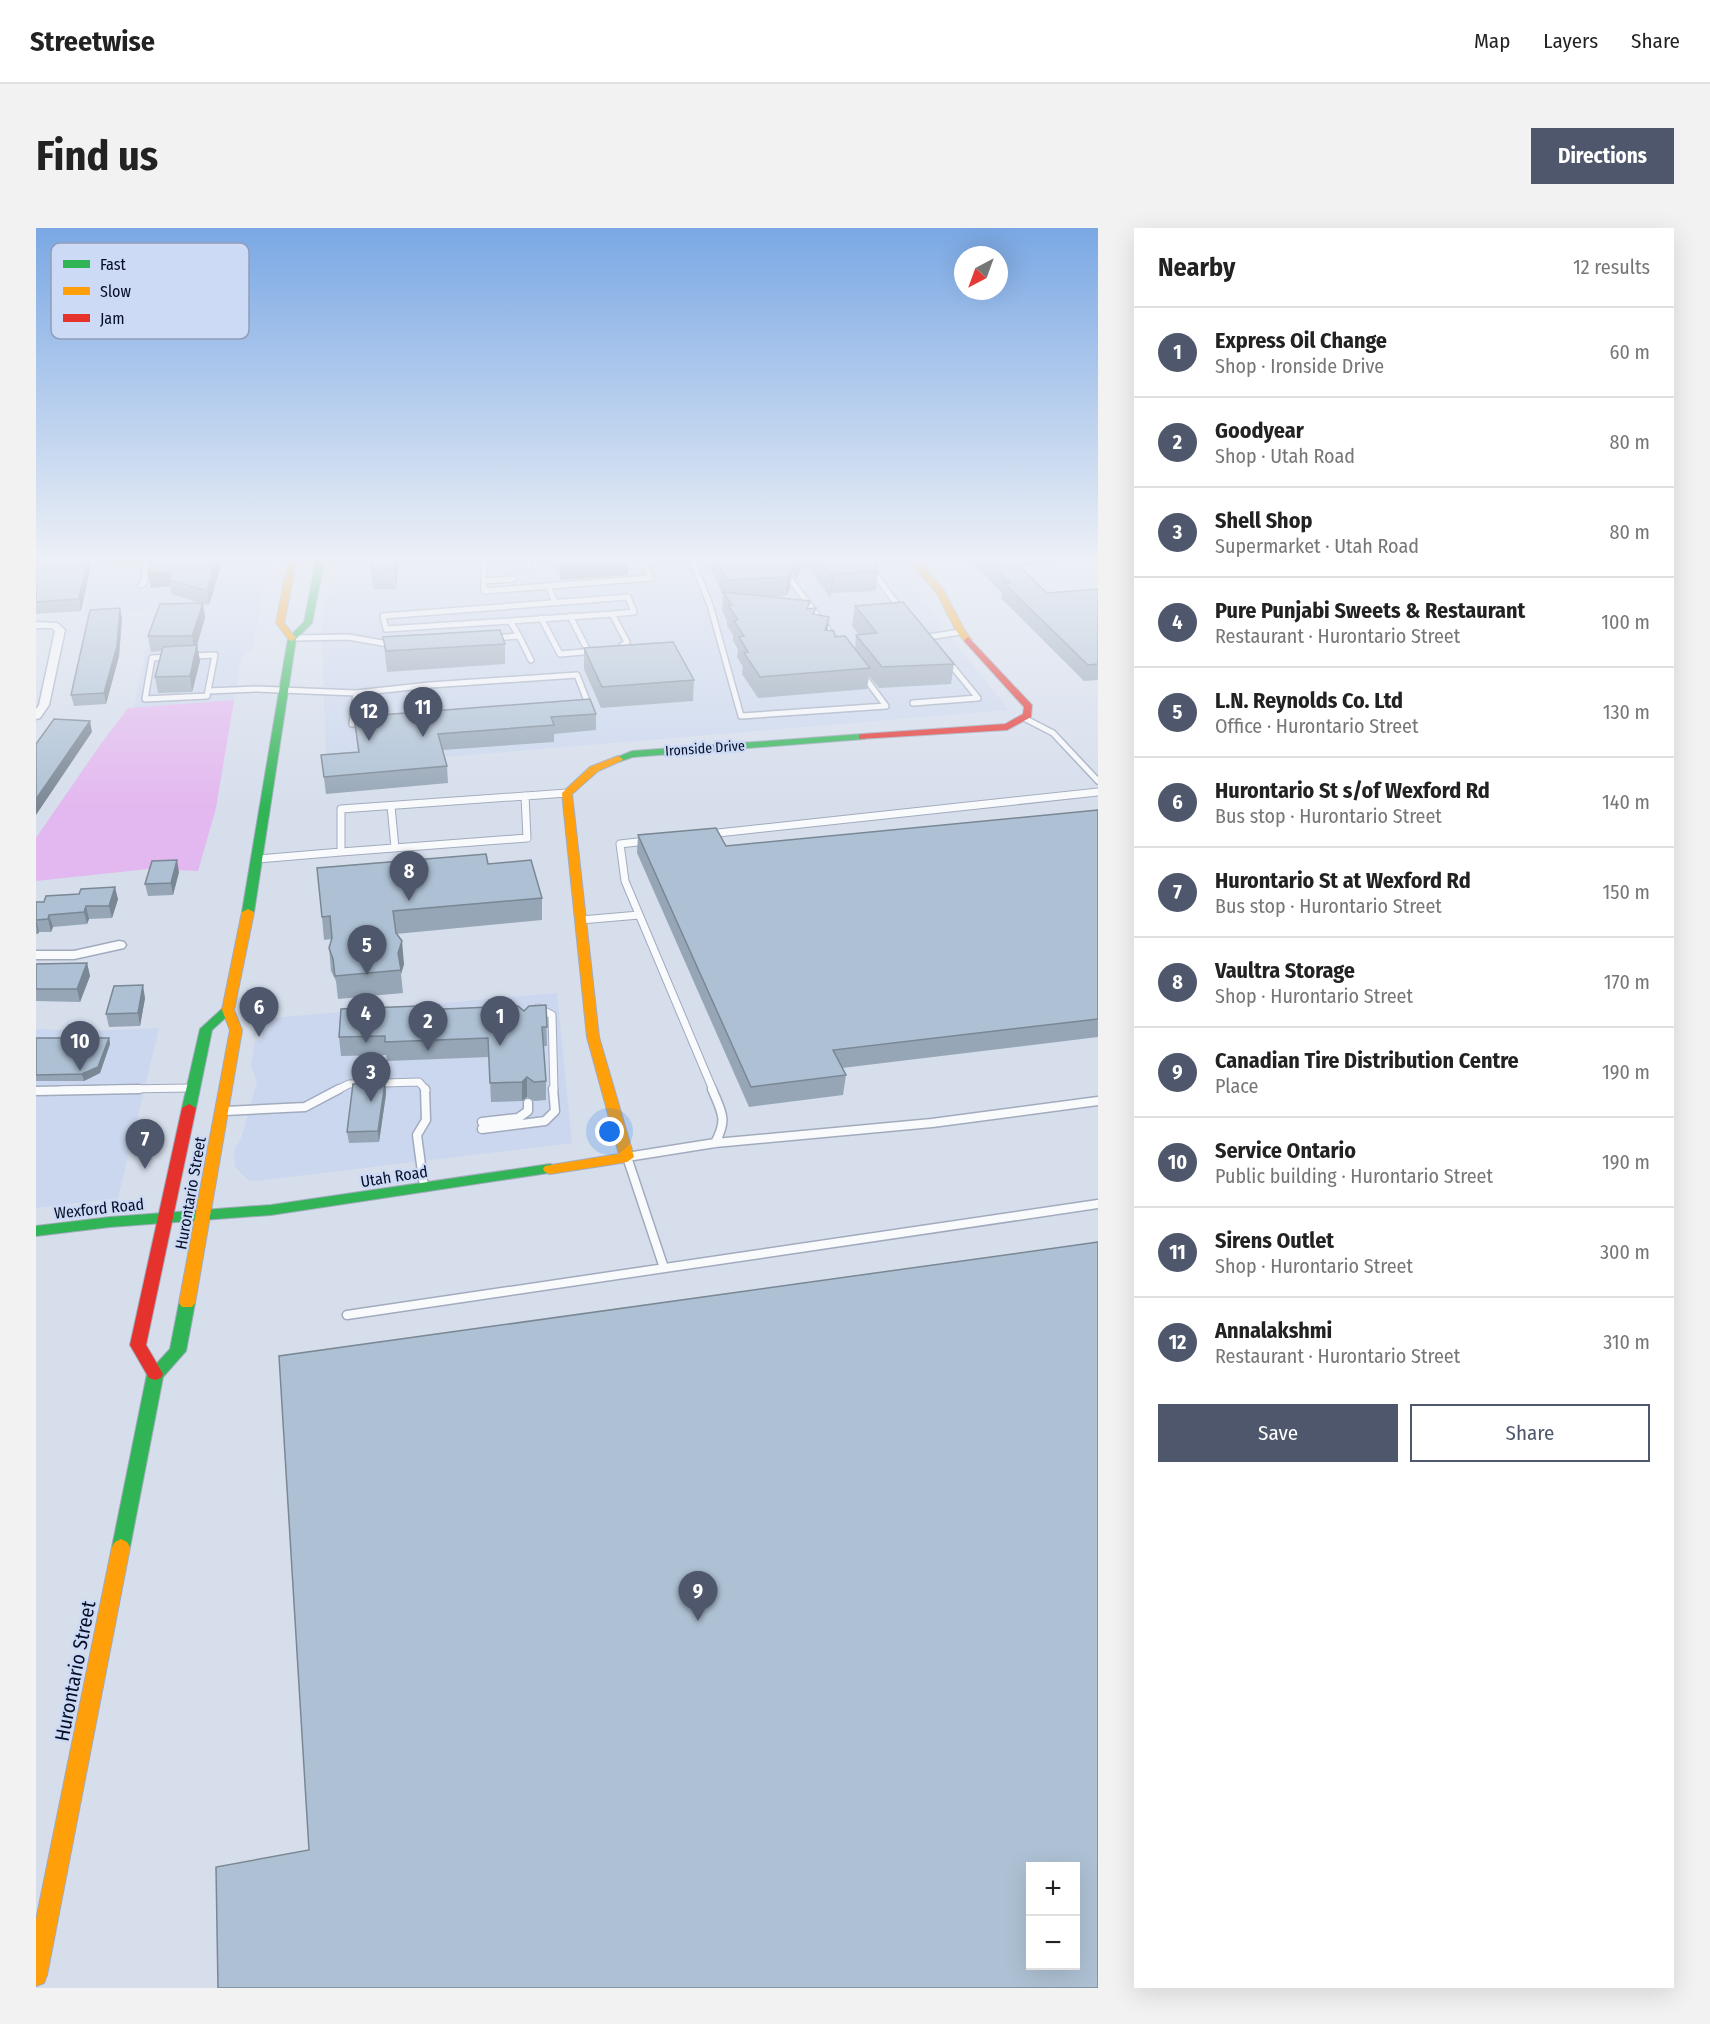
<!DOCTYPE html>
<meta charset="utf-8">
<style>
body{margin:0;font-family:"Fira Sans Condensed",sans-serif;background:#f2f2f2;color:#222}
.controls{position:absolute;right:18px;bottom:18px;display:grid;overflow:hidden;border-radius:0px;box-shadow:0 6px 24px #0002}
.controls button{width:54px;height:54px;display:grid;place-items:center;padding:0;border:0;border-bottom:2px solid #e0e0e0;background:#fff;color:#222;font:30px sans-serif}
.compass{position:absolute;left:918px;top:18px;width:54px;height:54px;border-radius:50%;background:#fff;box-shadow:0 6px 24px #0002;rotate:221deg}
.you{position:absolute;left:574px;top:904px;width:21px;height:21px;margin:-15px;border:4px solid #fff;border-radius:50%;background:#1a73e8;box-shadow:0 0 0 9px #1a73e833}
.badge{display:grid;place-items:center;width:39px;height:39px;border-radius:50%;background:#4e576b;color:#fff;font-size:20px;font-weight:700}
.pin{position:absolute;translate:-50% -50px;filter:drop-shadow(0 2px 3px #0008)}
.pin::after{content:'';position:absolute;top:32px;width:21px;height:18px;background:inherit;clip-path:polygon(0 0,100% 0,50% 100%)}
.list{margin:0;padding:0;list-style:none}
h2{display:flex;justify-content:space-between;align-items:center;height:78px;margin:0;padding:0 24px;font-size:26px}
h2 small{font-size:20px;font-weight:400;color:#767676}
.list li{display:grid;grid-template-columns:39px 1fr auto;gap:18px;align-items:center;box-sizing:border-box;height:90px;padding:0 24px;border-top:2px solid #e0e0e0}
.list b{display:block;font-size:22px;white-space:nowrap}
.list p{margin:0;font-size:20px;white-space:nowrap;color:#767676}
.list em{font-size:20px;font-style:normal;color:#767676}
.actions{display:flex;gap:12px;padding:18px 24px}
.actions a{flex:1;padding:14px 0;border:2px solid #4e576b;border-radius:0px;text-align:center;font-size:21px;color:#4e576b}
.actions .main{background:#4e576b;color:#fff}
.map{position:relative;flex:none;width:1062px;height:1760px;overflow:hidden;border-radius:0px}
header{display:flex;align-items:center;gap:36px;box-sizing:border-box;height:84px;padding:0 30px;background:#fff;border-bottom:2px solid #e0e0e0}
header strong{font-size:28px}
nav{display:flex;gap:33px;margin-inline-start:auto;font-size:21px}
.intro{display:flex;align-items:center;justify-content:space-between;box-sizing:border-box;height:144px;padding:0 36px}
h1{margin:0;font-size:42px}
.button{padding:15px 27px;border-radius:0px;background:#4e576b;color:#fff;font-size:21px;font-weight:700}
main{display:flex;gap:36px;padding:0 36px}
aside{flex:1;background:#fff;border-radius:0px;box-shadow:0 6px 24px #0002}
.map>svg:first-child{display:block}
.built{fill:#cbd7ee}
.green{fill:#e3b7ef}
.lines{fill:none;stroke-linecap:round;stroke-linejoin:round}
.lane-far2-casing{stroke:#a2abbe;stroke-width:8}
.lane-far1-casing{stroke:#a2abbe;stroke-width:9}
.lane-casing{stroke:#a2abbe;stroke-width:11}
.street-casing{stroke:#a2abbe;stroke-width:3}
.fast-casing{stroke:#a2abbe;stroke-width:2}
.slow-casing{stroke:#a2abbe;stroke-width:2}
.jam-casing{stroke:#a2abbe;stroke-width:2}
.lane-far2{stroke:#f9fafc;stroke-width:5}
.lane-far1{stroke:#f9fafc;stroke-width:7}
.lane{stroke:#f9fafc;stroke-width:8}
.street{fill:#f9fafc;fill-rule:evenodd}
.fast{fill:#30b455;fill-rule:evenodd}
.slow{fill:#ff9f0a;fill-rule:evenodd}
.jam{fill:#e5322d;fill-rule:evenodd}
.wall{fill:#96a6b6}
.shaded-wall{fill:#7a8794}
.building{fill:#aec1d4;stroke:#7a8794;stroke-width:1.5;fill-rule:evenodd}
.labels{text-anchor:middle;stroke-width:4.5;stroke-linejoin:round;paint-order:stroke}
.far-street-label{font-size:14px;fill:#050e26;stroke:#ccdaf6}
.street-label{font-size:16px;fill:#050e26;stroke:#ccdaf6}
.near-street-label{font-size:20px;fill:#050e26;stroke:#ccdaf6}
.key{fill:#ccdaf6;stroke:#909db8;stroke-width:1.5}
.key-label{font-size:16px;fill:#050e26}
</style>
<header>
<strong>Streetwise</strong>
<nav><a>Map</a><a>Layers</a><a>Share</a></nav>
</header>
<div class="intro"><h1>Find us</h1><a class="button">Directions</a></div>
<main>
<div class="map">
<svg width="1062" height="1760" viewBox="0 0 1062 1760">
<rect width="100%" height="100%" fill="#d6deec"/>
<path class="built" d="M0 334H230L224 386 216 422 205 430 198 472 98 480 118 382 47 387 53 367 0 369Z
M300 334H861L907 400 973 482 290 539 286 400 289 375 295 365Z
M521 765 536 915 220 953 212 952 199 939 198 921 205 911 221 854 215 838 219 813 226 812 227 804H220V793L225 791Z
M123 800 82 970 0 980V801L50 803Z"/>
<path class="green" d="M198 472 180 580 162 643 112 641 0 653V610L64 517 92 480Z"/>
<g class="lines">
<defs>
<path id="lane-far2" d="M448 334V363L615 350 608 334
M492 334 493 338
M657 334 674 377 705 488 850 478 826 446
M741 334 799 411
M830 334 865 382
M448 353 477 351
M105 357 108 355 110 335
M512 358 519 374
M534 388 552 423
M505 390 524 426 558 423
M474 393 350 401 347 388 592 369 598 384 576 386
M483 408 474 393 576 386 591 414 582 421
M892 409 925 404
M257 410 312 409 358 417
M457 410 483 408 495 432
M179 427 171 468 109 471 116 430Z
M172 463 220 461 320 465 394 457 541 447 553 478H549
M320 465 316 496 328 495
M877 475 942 470 911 432
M988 490 1017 505 1062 553"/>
<path id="lane-far1" d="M355 578 359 620
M673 606 1062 564
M610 613 584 616 589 653 677 862
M305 624 491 610 489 568
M222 631 305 624V581L531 565
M545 692 603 687
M502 780 516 787 518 862
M26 862 154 860
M301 862 313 856 383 854 390 862"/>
<path id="lane" d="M676 861C686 885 692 891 679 915
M0 863 103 861
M189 883 269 879 303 861
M446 894 482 890 492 883V875
M446 901 509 893 519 883 517 861
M388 959 381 907 390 892 389 861
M628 1040 591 929 679 915 896 895 1062 873
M311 1087 1062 976"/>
<path id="street" d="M0 394 21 395 29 402 13 477 4 490 0 491V481L3 477 19 403 16 400H0Z
M83 713 88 714 90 717 88 720 38 731H0V723H38Z"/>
<path id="fast" d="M280 334H288L276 395 260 411 218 684 212 687 206 684 252 410 268 394Z
M826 506 829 507V511L597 529 582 534 577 531 596 523Z
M192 778 198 782 176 802 160 880 153 884 148 883 146 880 164 801 188 779Z
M514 936 519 938 521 941 519 944 235 987 74 999 0 1008V998L74 989 235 977Z
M151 1069 156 1071 159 1075 150 1123 127 1149 94 1319 91 1324 85 1327 79 1324 76 1319 111 1146 134 1121 143 1075 146 1071Z"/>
<path id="slow" d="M88 334H96V336L92 338Z
M252 334H260L248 395 260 410 256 413 253 412 240 395Z
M874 334H883L907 361 929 403 936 412 935 414H929L921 404 900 364Z
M582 528 587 531 585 533 562 543 536 566 563 809 598 929 591 934 514 946 509 944 507 941 509 938 583 926 551 809 526 565 554 539Z
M212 681 218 684 198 782 206 802 159 1075 156 1079H146L143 1075 194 802 186 782 206 684Z
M85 1311 91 1314 94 1319 11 1747 8 1755 0 1758V1692L76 1319 79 1314Z"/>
<path id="jam" d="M932 409 996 477 995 489 971 502 823 511V507L826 506 969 496 987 486 988 479 929 414 928 412Z
M153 876 160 880 110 1117 127 1146 125 1150 119 1152 113 1150 94 1117 146 880Z"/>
</defs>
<use href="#lane-far2" class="lane-far2-casing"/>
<use href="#lane-far1" class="lane-far1-casing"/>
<use href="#lane" class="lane-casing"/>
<use href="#street" class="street-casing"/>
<use href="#fast" class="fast-casing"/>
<use href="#slow" class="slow-casing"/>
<use href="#jam" class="jam-casing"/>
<use href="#lane-far2" class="lane-far2"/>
<use href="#lane-far1" class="lane-far1"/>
<use href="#lane" class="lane"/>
<use href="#street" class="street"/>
<use href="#fast" class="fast"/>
<use href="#slow" class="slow"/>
<use href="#jam" class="jam"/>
</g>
<path class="wall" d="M12 334H53L54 342 45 383 0 386V335Z
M179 334H185L186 335 173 377 167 376 169 390 161 417 164 433 156 464 122 465 119 449 126 423 115 424 112 408 164 375 135 366 134 358 115 360 112 345Z
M336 334H362L360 361H337L335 342Z
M516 334H592V347L525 352Z
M672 334H841L842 336 841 342 842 343 840 363 795 365 794 369 769 336 760 351 756 346 754 360 750 368 737 369 774 381 792 402 799 409 819 421 820 407H823L816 398 819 378 918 436 915 456 843 460 833 448 831 461 722 470 706 446 707 439 701 429 702 421 697 413V407L691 397V392L686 383 687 368Z
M935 334H1028L983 338 1011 365 1062 361V452L1048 453 965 370 966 365Z
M86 390 83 428 70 476 38 478 35 467Z
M347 409 469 416V436L351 444Z
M548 420 658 452 657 473 565 480 548 441Z
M560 486V502L518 506V514L407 522 411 538 412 555 290 566 285 527 322 524 318 489Z
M1062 582V809L806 840 810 847 807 867 713 879 601 625 602 607 690 618Z
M452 636 506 670V692L360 706 368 736 365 746 367 765 302 771 300 753 295 743 293 720 295 711 288 712 286 689Z
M143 644 137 667 112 668 109 656Z
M82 671 76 690 53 691 51 696 17 699 15 704H3L2 706H0V674Z
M51 735 54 748 44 774 0 773V736Z
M109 770 104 798 73 799 70 786Z
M510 777 511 818H507L510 853V872L498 873 491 869 486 873 455 874 453 829 351 833 350 827 305 828 303 809 384 782 488 783Z
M0 810H73L74 816 64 845 48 853H0Z
M349 855 350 866 343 914 313 915 311 904Z"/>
<path class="shaded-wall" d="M51 334H53L54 342 45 383 43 371Z
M179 334H185L186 335 173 377 171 363Z
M359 334H362V338L360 361Z
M565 334H592V347L525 352V337Z
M761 334H769L760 351Z
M756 340 754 360 750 368 751 349Z
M135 343 133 352 134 358 115 360 112 345Z
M798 346 795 365 794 369 796 349Z
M167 375 169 390 159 423 156 408Z
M84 380 86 390 83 428 70 476 68 465Z
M793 389 791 409 789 402Z
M161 417 164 433 156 464 154 448Z
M54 493 56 504 0 587V571Z
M141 632 143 644 137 667 135 655Z
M79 659 82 671 76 690 73 678Z
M50 678 53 691 51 696 48 684Z
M13 687 17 699 15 704 12 691Z
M0 691 3 704 2 706 0 697Z
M366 713 368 736 365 746 362 725Z
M51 735 54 748 44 774 41 761Z
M107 757 109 770 104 798 102 785Z
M73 810 74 816 64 845 48 853 46 846Z
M491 849V869L486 873V854Z
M349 855 350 866 343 914 342 903Z"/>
<path class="building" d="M12 334H51L43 371 0 374V335Z
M113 334H179L171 363 133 352 135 343 112 345Z
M336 334H359V341L335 342Z
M523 334H565L525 337Z
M682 334H752L756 340 751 349 690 352Z
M784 334H841L842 336 837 337 842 343 798 346 796 349Z
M953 334H979L1011 365 1062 361V436L1052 437 968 355H974Z
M687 364 774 373 771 381 780 380 777 386 793 389 789 402 798 403 799 409 809 408 834 440 724 449 708 425 712 424 703 409 708 408 698 393 702 392 692 377H696Z
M867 374 918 436 846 439 820 407 841 405 819 378Z
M167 375 156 408H112L124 376Z
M84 380 81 418 68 465 35 467 54 382Z
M464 402 469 416 350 423 347 409Z
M637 414 658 452 566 459 548 420Z
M161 417 154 448 119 449 127 419Z
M554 471 560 486 515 489 518 497 402 506 411 538 288 549 285 527 323 524 318 489Z
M18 491 54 493 0 571V516Z
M1062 582V791L797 822 810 847 715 859 602 607 680 600 690 618Z
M450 626 452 636 495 632 506 670 357 683 360 705 366 713 362 725 365 742 299 748 297 731 293 720 296 710 294 688 286 689 281 640Z
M141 632 135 655 109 656 116 633Z
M79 659 73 678H50L48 684 13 687 12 691 0 692V674H8L10 668 43 666 45 661Z
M51 735 41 761H0V736Z
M107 757 102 785 70 786 78 758Z
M510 777 511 799H506L510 853 498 854 491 849 486 854 454 855 452 810 349 814V808L303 809 305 781 383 778V782L482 778 488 783 493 778Z
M0 810H73L62 839 46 846 0 847Z
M349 855 342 903 311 904 317 856Z
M1062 1014V1760H182L180 1639 273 1622 243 1128ZM994 1638H1040V1737H994Z"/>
<linearGradient id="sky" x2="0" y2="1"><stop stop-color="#7aa8e4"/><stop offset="0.57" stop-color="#edf0f6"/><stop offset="1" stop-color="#edf0f6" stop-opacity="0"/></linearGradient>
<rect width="1062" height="581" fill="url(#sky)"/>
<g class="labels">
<g class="far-street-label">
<text transform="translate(669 520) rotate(-4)" y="5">Ironside Drive</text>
</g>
<g class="street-label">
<text transform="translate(358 948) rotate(-9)" y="6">Utah Road</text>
<text transform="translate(154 965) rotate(-80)" y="6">Hurontario Street</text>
<text transform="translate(63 980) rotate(-6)" y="6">Wexford Road</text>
</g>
<g class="near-street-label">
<text transform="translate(39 1443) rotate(-79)" y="7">Hurontario Street</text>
</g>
</g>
<rect x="15" y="15" width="198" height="96" rx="9" class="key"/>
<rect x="27" y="32" width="27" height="8" fill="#30b455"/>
<rect x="27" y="59" width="27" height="8" fill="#ff9f0a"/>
<rect x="27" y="86" width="27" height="8" fill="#e5322d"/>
<g class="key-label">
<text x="64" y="42">Fast</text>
<text x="64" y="69">Slow</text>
<text x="64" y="96">Jam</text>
</g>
</svg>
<div class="controls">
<button>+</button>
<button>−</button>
</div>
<svg class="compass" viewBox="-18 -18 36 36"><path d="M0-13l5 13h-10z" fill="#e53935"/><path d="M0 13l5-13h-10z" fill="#767676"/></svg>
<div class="you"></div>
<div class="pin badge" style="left:464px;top:818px">1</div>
<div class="pin badge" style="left:392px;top:823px">2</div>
<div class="pin badge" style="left:335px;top:874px">3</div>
<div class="pin badge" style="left:330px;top:815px">4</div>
<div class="pin badge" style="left:331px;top:747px">5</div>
<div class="pin badge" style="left:223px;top:809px">6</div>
<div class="pin badge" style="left:109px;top:941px">7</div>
<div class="pin badge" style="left:373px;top:673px">8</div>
<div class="pin badge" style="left:662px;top:1393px">9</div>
<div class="pin badge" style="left:44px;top:843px">10</div>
<div class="pin badge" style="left:387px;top:509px">11</div>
<div class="pin badge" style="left:333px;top:513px">12</div>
</div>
<aside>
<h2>Nearby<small>12 results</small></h2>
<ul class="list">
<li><span class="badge">1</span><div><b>Express Oil Change</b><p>Shop · Ironside Drive</p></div><em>60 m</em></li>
<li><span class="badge">2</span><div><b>Goodyear</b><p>Shop · Utah Road</p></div><em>80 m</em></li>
<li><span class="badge">3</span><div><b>Shell Shop</b><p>Supermarket · Utah Road</p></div><em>80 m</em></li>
<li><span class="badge">4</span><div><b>Pure Punjabi Sweets &amp; Restaurant</b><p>Restaurant · Hurontario Street</p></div><em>100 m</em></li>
<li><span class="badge">5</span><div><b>L.N. Reynolds Co. Ltd</b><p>Office · Hurontario Street</p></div><em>130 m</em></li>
<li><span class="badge">6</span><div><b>Hurontario St s/of Wexford Rd</b><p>Bus stop · Hurontario Street</p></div><em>140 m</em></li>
<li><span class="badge">7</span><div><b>Hurontario St at Wexford Rd</b><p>Bus stop · Hurontario Street</p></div><em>150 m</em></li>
<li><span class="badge">8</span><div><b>Vaultra Storage</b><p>Shop · Hurontario Street</p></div><em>170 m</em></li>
<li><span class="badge">9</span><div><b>Canadian Tire Distribution Centre</b><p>Place</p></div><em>190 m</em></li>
<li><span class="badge">10</span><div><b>Service Ontario</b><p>Public building · Hurontario Street</p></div><em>190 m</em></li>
<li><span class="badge">11</span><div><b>Sirens Outlet</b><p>Shop · Hurontario Street</p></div><em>300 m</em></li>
<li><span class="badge">12</span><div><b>Annalakshmi</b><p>Restaurant · Hurontario Street</p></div><em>310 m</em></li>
</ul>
<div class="actions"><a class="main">Save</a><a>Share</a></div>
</aside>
</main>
